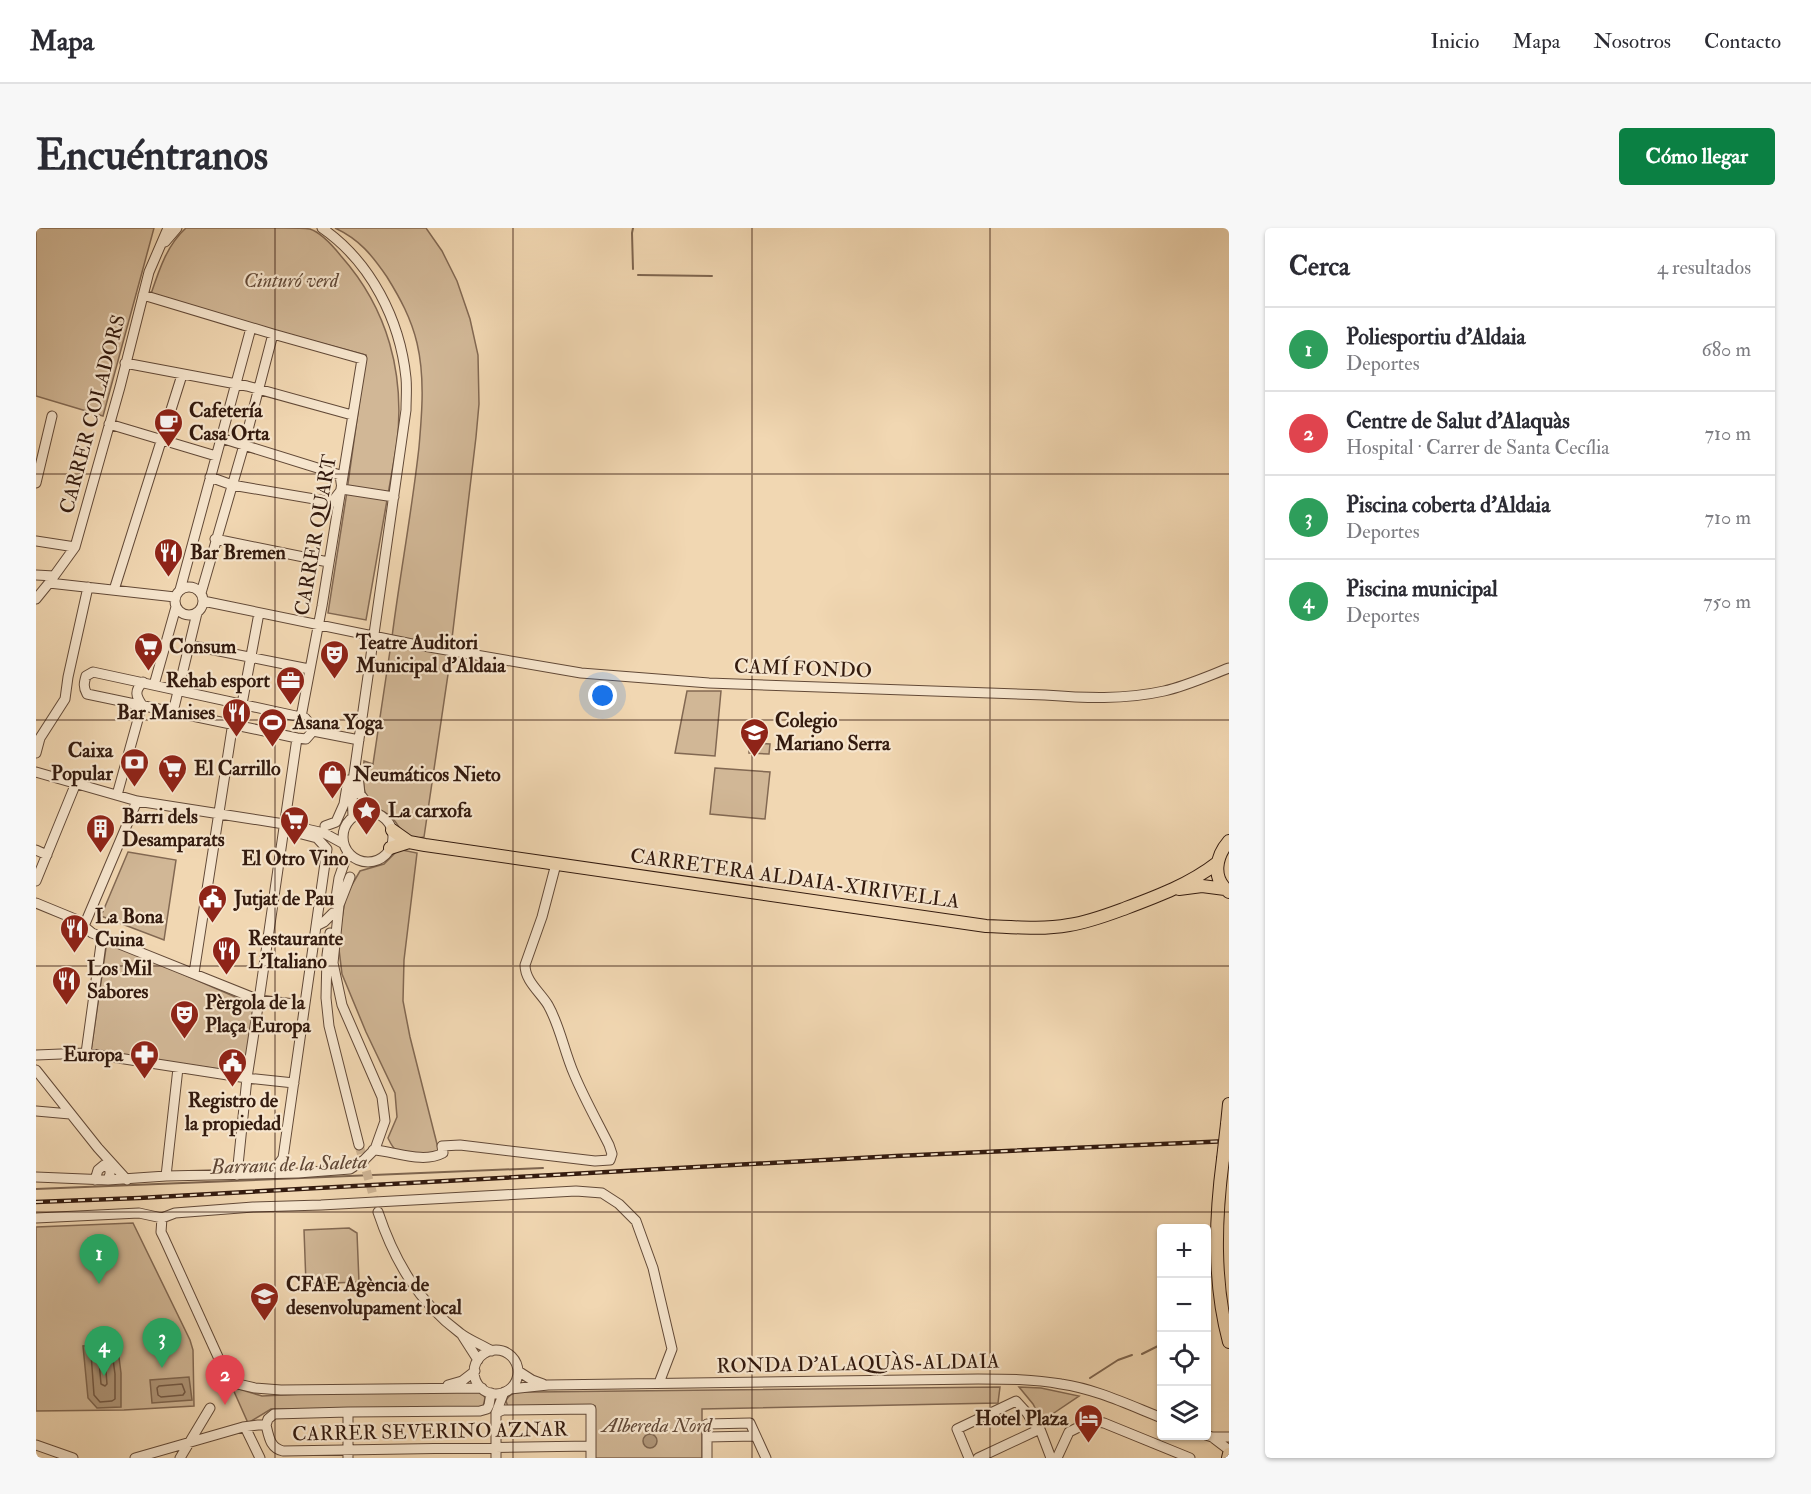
<!DOCTYPE html>
<html lang="es">
<meta charset="utf-8">
<style>
body{margin:0;font-family:"IM FELL Double Pica",serif;background:#f7f7f7;color:#2b2b33}
.controls{position:absolute;right:18px;bottom:18px;display:grid;overflow:hidden;border-radius:6px;box-shadow:0 2px 4px #0004}
.controls button{width:54px;height:54px;display:grid;place-items:center;padding:0;border:0;border-bottom:2px solid #e1e1e2;background:#fff;color:#2b2b33;font:30px sans-serif}
.you{position:absolute;left:567px;top:468px;width:21px;height:21px;margin:-15px;border:4px solid #fff;border-radius:50%;background:#1a73e8;box-shadow:0 0 0 9px #1a73e833}
.badge{display:grid;place-items:center;width:39px;height:39px;border-radius:50%;background:#0b8043;color:#fff;font-size:20px;font-weight:700}
.pin{position:absolute;translate:-50% -50px;filter:drop-shadow(0 2px 3px #0008)}
.pin::after{content:'';position:absolute;top:32px;width:21px;height:18px;background:inherit;clip-path:polygon(0 0,100% 0,50% 100%)}
.list{margin:0;padding:0;list-style:none}
h2{display:flex;justify-content:space-between;align-items:center;height:78px;margin:0;padding:0 24px;font-size:26px}
h2 small{font-size:20px;font-weight:400;color:#7c7c81}
.list li{display:grid;grid-template-columns:39px 1fr auto;gap:18px;align-items:center;box-sizing:border-box;height:84px;padding:0 24px;border-top:2px solid #e1e1e2}
.list b{display:block;font-size:22px;white-space:nowrap}
.list p{margin:0;font-size:20px;white-space:nowrap;color:#7c7c81}
.list em{font-size:20px;font-style:normal;color:#7c7c81}
.icon{flex:none;width:33px;height:33px;fill:none;stroke:currentColor;stroke-width:2;stroke-linecap:round;stroke-linejoin:round}
.map{position:relative;flex:none;width:1193px;height:1230px;overflow:hidden;border-radius:6px}
header{display:flex;align-items:center;gap:36px;box-sizing:border-box;height:84px;padding:0 30px;background:#fff;border-bottom:2px solid #e1e1e2}
header strong{font-size:28px}
nav{display:flex;gap:33px;margin-inline-start:auto;font-size:21px}
.intro{display:flex;align-items:center;justify-content:space-between;box-sizing:border-box;height:144px;padding:0 36px}
h1{margin:0;font-size:42px}
.button{padding:15px 27px;border-radius:6px;background:#0b8043;color:#fff;font-size:21px;font-weight:700}
main{display:flex;gap:36px;padding:0 36px}
aside{flex:1;background:#fff;border-radius:6px;box-shadow:0 2px 4px #0004}
.map>svg:first-child{display:block}
.green{fill:#d1b796;stroke:#826852;stroke-width:1.5}
.water{fill:#b0977a;stroke:#7e654f;stroke-width:1.5}
.lines{fill:none;stroke-linecap:round;stroke-linejoin:round}
.shore{stroke:#725844;stroke-width:1.5}
.stream{stroke:#7e654f;stroke-width:2}
.minor-tunnel{stroke:#cbb191;stroke-width:9;stroke-dasharray:9 4.5;stroke-linecap:butt}
.minor-casing{stroke:#624937;stroke-width:11}
.major-casing{stroke:#331a0e;stroke-width:14}
.minor{stroke:#f6e5cd;stroke-width:9}
.major{stroke:#f1d7b2;stroke-width:12}
.rail-casing{stroke:#331a0e;stroke-width:4.5}
.rail{stroke:#f6e5cd;stroke-width:2;stroke-dasharray:7;stroke-linecap:butt}
.major-bridge-casing{stroke:#331a0e;stroke-width:14;stroke-linecap:butt}
.major-bridge{stroke:#f1d7b2;stroke-width:12}
.grid{fill:none;stroke:#331a0e;stroke-width:1.5;stroke-opacity:0.55}
.labels{text-anchor:middle;stroke-width:4.5;stroke-linejoin:round;paint-order:stroke}
.park-label{font-size:20px;font-style:italic;fill:#624937;stroke:#f6e5cd}
.poi-label{font-size:20px;font-weight:bold;fill:#331a0e;stroke:#f6e5cd;text-anchor:start}
.street-label{font-size:20px;fill:#331a0e;stroke:#f6e5cd}
.water-label{font-size:21px;font-style:italic;fill:#5f4634;stroke:#f6e5cd}
</style>
<header>
<strong>Mapa</strong>
<nav><a>Inicio</a><a>Mapa</a><a>Nosotros</a><a>Contacto</a></nav>
</header>
<div class="intro"><h1>Encuéntranos</h1><a class="button">Cómo llegar</a></div>
<main>
<div class="map">
<svg width="1193" height="1230" viewBox="0 0 1193 1230">
<rect width="100%" height="100%" fill="#f1d7b2"/>
<filter id="stains"><feTurbulence type="fractalNoise" baseFrequency=".00333" numOctaves="4"/><feColorMatrix values="0 0 0 0 .2 0 0 0 0 .09 0 0 0 0 .02 0 0 0 .5 -.17"/></filter>
<radialGradient id="worn" r=".72"><stop offset=".6" stop-color="#630" stop-opacity="0"/><stop offset="1" stop-color="#630" stop-opacity=".3"/></radialGradient>
<path class="green" d="M0 0H118L67 188 0 168Z
M150 0C182 0 215 0 247 0 255 0 267 0 274 1 286 5 297 18 305 28 352 81 369 146 361 215L330 392 292 385 310 270 330 127 210 95 115 66C123 42 131 17 150 0Z
M299 0H390L406 23 421 53 434 91 442 127 443 176 440 209 415 419 356 409C364 346 376 283 383 219 386 185 389 149 381 115 375 90 364 70 351 49 336 27 323 11 299 0Z
M355 416 415 426 388 609C384 610 379 610 374 608 366 606 363 598 358 592 349 582 336 580 330 567 326 557 327 543 328 533L337 536Z
M651 463H685L679 528 639 525Z
M713 515 734 516 733 526 713 525Z
M679 540 734 544 729 591 674 586Z
M366 622 381 625 368 732 367 773 374 809 403 924C393 926 369 928 360 922 356 919 354 914 352 910L361 889 359 865 330 804 306 746 302 713 310 667 324 643 348 636 361 623Z
M92 624 140 632 128 712 65 688Z
M71 713 220 778 210 845 55 823Z
M97 995 154 1112 157 1122 158 1178 88 1182 0 1183V999Z
M313 1000 321 1005 323 1054 270 1056 268 1002Z
M196 1159 226 1168 289 1165 440 1163 447 1166 449 1170 447 1179 437 1181H235L212 1195Z
M964 1159 962 1175 666 1181V1230H559V1178L478 1180 472 1179 470 1173C474 1162 488 1164 498 1164Z
M983 1159 1005 1160 1043 1168 1006 1193 997 1176Z"/>
<path class="water" d="M81 1114 85 1145V1179L61 1180 52 1170 47 1118Z
M153 1149 156 1172 116 1175 114 1152Z
M607 1213a7 7 0 1 1 14 0a7 7 0 1 1-14 0Z"/>
<g class="lines">
<path class="shore" d="M73 1121 76 1124 79 1146V1171L76 1173 64 1174 58 1167 55 1125 57 1123Z
M66 1129 69 1131 71 1156 69 1158 65 1156 63 1133Z
M146 1156 149 1164 147 1167 125 1169 122 1167 121 1160 123 1158Z"/>
<path class="stream" d="M597 41 596 5 597 0
M602 47 676 48
M0 961 507 940
M1170 1092 1173 1090
M1106 1126 1126 1116
M1054 1150 1082 1132 1096 1127"/>
<path class="minor-tunnel" d="M323 917 341 981"/>
<defs>
<path id="minor" d="M286 0C335 34 364 92 370 150 371 160 370 172 370 182L316 560 317 589
M129 14 141 0
M107 67 237 106 326 131 286 378 265 489
M89 135 211 158 316 187
M73 196 180 228
M174 249 196 257 296 274 306 261 304 247 185 210
M0 255 16 188
M306 261 358 269
M179 311 292 334
M0 313 39 319
M0 347 18 348
M13 355 139 369
M139 373a14 14 0 1 1 28 0a14 14 0 1 1-28 0Z
M78 362 146 147
M144 362 215 100
M165 365 208 217 237 106
M0 371 13 355 39 319 84 159 113 44 132 0
M167 373 376 416 545 445 673 455 1009 467C1048 470 1088 472 1128 463 1150 458 1172 448 1193 440
M153 417 273 441
M57 444 269 490 275 497 277 503 270 511 261 510 51 466C47 459 48 455 50 448Z
M118 457 140 379
M206 476 223 385
M137 484 161 385
M277 503 323 512
M261 510 223 772 268 777
M0 525 4 510 29 471 32 449 52 359
M0 544 101 573 248 596 288 605 308 616
M322 548 324 566 338 584
M81 567 106 477C100 468 98 463 107 454
M307 609a25 25 0 1 1 50 0a25 25 0 1 1-50 0Z
M289 598 300 594 308 576 312 552
M0 622 11 627
M0 653 40 555
M0 675 39 691 56 705 223 772 211 850 50 825 0 827
M299 676 303 650 312 624
M48 698 101 573
M280 698 288 694 297 685
M294 705 291 727 290 770 293 798 323 917
M158 745 200 475
M50 825 66 709
M0 842 62 920 91 952
M0 883 34 886
M337 922C359 923 386 936 407 925L406 918 424 917 559 933 574 932 576 926 573 917C561 893 548 870 538 846 528 823 524 798 512 777 504 764 489 753 489 737L506 689 520 636
M229 945 241 938 247 930 291 621 281 610 254 603 248 596
M201 947 211 850 258 855
M130 948 142 840
M0 949 72 952 130 948 262 945 314 941 328 932 339 921 349 893 346 869 306 777 297 735 303 677 314 649
M59 952 62 942 68 937 74 941V946L72 952
M342 984C358 1032 382 1074 424 1105 433 1112 446 1117 456 1123
M0 990 103 985 126 990 139 985 217 979 285 977 540 963 566 965 583 976 600 993 617 1040 636 1121 623 1155
M126 990 125 1004 128 1010 183 1131 195 1150 202 1156 219 1160 245 1162 446 1160
M426 1107 442 1132
M438 1144a22 22 0 1 1 44 0a22 22 0 1 1-44 0Z
M482 1143 496 1152 507 1156
M412 1157 426 1153 439 1143
M474 1161 512 1157 942 1151C970 1151 997 1151 1025 1156 1060 1161 1093 1177 1126 1190
M312 1184V1230
M460 1185 467 1182 555 1181V1230
M230 1197C233 1209 234 1220 247 1223L555 1218
M230 1197 232 1191 238 1186 312 1184 444 1183 451 1181 453 1177 455 1165
M209 1199 224 1230
M1170 1207 1176 1209 1193 1222
M671 1209 719 1208
M1176 1209H1193
M0 1217 37 1230
M99 1230 207 1199 222 1197H230
M144 1230 174 1180
M460 1230V1185L468 1164
M671 1230V1196L714 1195 730 1230
M933 1230 921 1201 980 1173 991 1185 997 1195 1004 1201 1015 1230
M942 1230 1004 1201
M1021 1230 1033 1204 1055 1193 1068 1195 1154 1230"/>
<path id="major" d="M356 602 373 614 389 617 950 698C978 699 1005 702 1033 697 1053 694 1071 687 1090 680 1122 668 1154 656 1181 635
M1193 613C1180 628 1175 650 1193 664
M354 620 373 614
M1143 661 1166 658 1189 661
M1191 896 1193 876
M1187 931C1179 992 1177 1054 1193 1114
M1192 1230 1193 1226"/>
</defs>
<use href="#minor" class="minor-casing"/>
<use href="#major" class="major-casing"/>
<use href="#minor" class="minor"/>
<use href="#major" class="major"/>
<defs>
<path id="rail" d="M0 974 103 970 860 928 1193 913"/>
</defs>
<use href="#rail" class="rail-casing"/>
<use href="#rail" class="rail"/>
<defs>
<path id="major-bridge" d="M1187 931 1191 896"/>
</defs>
<use href="#major-bridge" class="major-bridge-casing"/>
<use href="#major-bridge" class="major-bridge"/>
</g>
<path class="grid" d="M239 0V1230M477 0V1230M716 0V1230M954 0V1230M0 246H1193M0 492H1193M0 738H1193M0 984H1193"/>
<defs>
<symbol id="cafe-pin" viewBox="-11 -11 22 30"><path d="M0 17L-7.5 6A9.5 9.5 0 1 1 7.5 6Z" fill="#8f2418" stroke="#f6e5cd"/><path d="M-5.5-4.5H6V0H3Q3 3.5 0 3.5H-2.5Q-5.5 3.5-5.5 0ZM3-3.2v2h1.7v-2ZM-6 4.5H4V6H-6Z" fill="#fff"/></symbol>
<symbol id="restaurant-pin" viewBox="-11 -11 22 30"><path d="M0 17L-7.5 6A9.5 9.5 0 1 1 7.5 6Z" fill="#8f2418" stroke="#f6e5cd"/><path d="M-5-6h1v4h1v-4h1v4h1v-4h1v5L-1.5 .5V6h-2V.5L-5-1ZM5-6V6H3V1.5H1.5Q1.5-4 5-6Z" fill="#fff"/></symbol>
<symbol id="supermarket-pin" viewBox="-11 -11 22 30"><path d="M0 17L-7.5 6A9.5 9.5 0 1 1 7.5 6Z" fill="#8f2418" stroke="#f6e5cd"/><path d="M-6-5.5h2.5l.6 2H6L4.5 2H-2.5L-4.4-4H-6ZM-1.5 3.2a1.3 1.3 0 1 0 .1 0ZM3 3.2a1.3 1.3 0 1 0 .1 0Z" fill="#fff"/></symbol>
<symbol id="theatre-pin" viewBox="-11 -11 22 30"><path d="M0 17L-7.5 6A9.5 9.5 0 1 1 7.5 6Z" fill="#8f2418" stroke="#f6e5cd"/><path d="M-5-5.5Q0-4 5-5.5V0Q5 5 0 6Q-5 5-5 0ZM-3.3-2.5H-1v1.5H-3.3ZM1-2.5H3.3v1.5H1ZM-2.8 1Q0 5.5 2.8 1Z" fill="#fff"/></symbol>
<symbol id="office-pin" viewBox="-11 -11 22 30"><path d="M0 17L-7.5 6A9.5 9.5 0 1 1 7.5 6Z" fill="#8f2418" stroke="#f6e5cd"/><path d="M-6-3h4V-5.5h4V-3h4V5H-6ZM-1-4.5V-3h2v-1.5ZM-6 0V1H6V0Z" fill="#fff"/></symbol>
<symbol id="stadium-pin" viewBox="-11 -11 22 30"><path d="M0 17L-7.5 6A9.5 9.5 0 1 1 7.5 6Z" fill="#8f2418" stroke="#f6e5cd"/><path d="M0-5a6.5 5 0 1 0 0 10a6.5 5 0 1 0 0-10ZM-3.5-1.8h7v3.6h-7Z" fill="#fff"/></symbol>
<symbol id="school-pin" viewBox="-11 -11 22 30"><path d="M0 17L-7.5 6A9.5 9.5 0 1 1 7.5 6Z" fill="#8f2418" stroke="#f6e5cd"/><path d="M0-5L7-2L0 1L-7-2ZM-4 1L0 2.5L4 1V4Q0 6-4 4Z" fill="#fff"/></symbol>
<symbol id="bank-pin" viewBox="-11 -11 22 30"><path d="M0 17L-7.5 6A9.5 9.5 0 1 1 7.5 6Z" fill="#8f2418" stroke="#f6e5cd"/><path d="M-6-4H6V4H-6ZM0-2.3a2.3 2.3 0 1 0 0 4.6a2.3 2.3 0 1 0 0-4.6Z" fill="#fff"/></symbol>
<symbol id="shop-pin" viewBox="-11 -11 22 30"><path d="M0 17L-7.5 6A9.5 9.5 0 1 1 7.5 6Z" fill="#8f2418" stroke="#f6e5cd"/><path d="M-5-2.5h2.3a2.7 3.5 0 0 1 5.4 0H5L5.5 6h-11ZM-1.5-2.5h3a1.5 2.3 0 0 0-3 0Z" fill="#fff"/></symbol>
<symbol id="sight-pin" viewBox="-11 -11 22 30"><path d="M0 17L-7.5 6A9.5 9.5 0 1 1 7.5 6Z" fill="#8f2418" stroke="#f6e5cd"/><path d="M0-6L1.8-2.2L6-1.7L2.9 1.2L3.7 5.4L0 3.3L-3.7 5.4L-2.9 1.2L-6-1.7L-1.8-2.2Z" fill="#fff"/></symbol>
<symbol id="building-pin" viewBox="-11 -11 22 30"><path d="M0 17L-7.5 6A9.5 9.5 0 1 1 7.5 6Z" fill="#8f2418" stroke="#f6e5cd"/><path d="M-4-6H4V6H1V3H-1V6H-4ZM-2.5-4.3h1.7v1.8h-1.7ZM.8-4.3h1.7v1.8H.8ZM-2.5-1h1.7V.8h-1.7ZM.8-1h1.7V.8H.8Z" fill="#fff"/></symbol>
<symbol id="civic-pin" viewBox="-11 -11 22 30"><path d="M0 17L-7.5 6A9.5 9.5 0 1 1 7.5 6Z" fill="#8f2418" stroke="#f6e5cd"/><path d="M-.6-6.5H3V-4.5H.6V-3L4-1V1h2V6H-6V1h2V-1L-.6-3ZM-1.2 2.5V6h2.4V2.5Z" fill="#fff"/></symbol>
<symbol id="pharmacy-pin" viewBox="-11 -11 22 30"><path d="M0 17L-7.5 6A9.5 9.5 0 1 1 7.5 6Z" fill="#8f2418" stroke="#f6e5cd"/><path d="M-2-6h4v4h4v4h-4v4h-4v-4h-4v-4h4Z" fill="#fff"/></symbol>
<symbol id="hotel-pin" viewBox="-11 -11 22 30"><path d="M0 17L-7.5 6A9.5 9.5 0 1 1 7.5 6Z" fill="#8f2418" stroke="#f6e5cd"/><path d="M-6-4.5h1.5V1H6V5H4.5V3h-9V5H-6ZM-4 0a1.8 1.8 0 1 1 3.6 0ZM.5 0V-2.5h3Q6-2.5 6 0Z" fill="#fff"/></symbol>
</defs>
<g fill-rule="evenodd">
<use href="#cafe-pin" x="116" y="178" width="33" height="45"/>
<use href="#restaurant-pin" x="116" y="308" width="33" height="45"/>
<use href="#supermarket-pin" x="96" y="402" width="33" height="45"/>
<use href="#theatre-pin" x="282" y="410" width="33" height="45"/>
<use href="#office-pin" x="238" y="436" width="33" height="45"/>
<use href="#restaurant-pin" x="184" y="468" width="33" height="45"/>
<use href="#stadium-pin" x="220" y="478" width="33" height="45"/>
<use href="#school-pin" x="702" y="488" width="33" height="45"/>
<use href="#bank-pin" x="82" y="518" width="33" height="45"/>
<use href="#supermarket-pin" x="120" y="524" width="33" height="45"/>
<use href="#shop-pin" x="280" y="530" width="33" height="45"/>
<use href="#sight-pin" x="314" y="566" width="33" height="45"/>
<use href="#supermarket-pin" x="242" y="576" width="33" height="45"/>
<use href="#building-pin" x="48" y="584" width="33" height="45"/>
<use href="#civic-pin" x="160" y="654" width="33" height="45"/>
<use href="#restaurant-pin" x="22" y="684" width="33" height="45"/>
<use href="#restaurant-pin" x="174" y="706" width="33" height="45"/>
<use href="#restaurant-pin" x="14" y="736" width="33" height="45"/>
<use href="#theatre-pin" x="132" y="770" width="33" height="45"/>
<use href="#pharmacy-pin" x="92" y="810" width="33" height="45"/>
<use href="#civic-pin" x="180" y="818" width="33" height="45"/>
<use href="#school-pin" x="212" y="1052" width="33" height="45"/>
<use href="#hotel-pin" x="1036" y="1174" width="33" height="45"/>
</g>
<g class="labels">
<g class="park-label">
<text x="255" y="59">Cinturó verd</text>
<text x="621" y="1204">Albereda Nord</text>
</g>
<g class="poi-label">
<text x="153" y="189">Cafetería<tspan x="153" dy="23">Casa Orta</tspan></text>
<text x="154" y="331">Bar Bremen</text>
<text x="320" y="421">Teatre Auditori<tspan x="320" dy="23">Municipal d'Aldaia</tspan></text>
<text x="133" y="425">Consum</text>
<text x="234" y="459" text-anchor="end">Rehab esport</text>
<text x="179" y="491" text-anchor="end">Bar Manises</text>
<text x="739" y="499">Colegio<tspan x="739" dy="23">Mariano Serra</tspan></text>
<text x="257" y="501">Asana Yoga</text>
<text x="77" y="529" text-anchor="end">Caixa<tspan x="77" dy="23">Popular</tspan></text>
<text x="158" y="547">El Carrillo</text>
<text x="317" y="553">Neumáticos Nieto</text>
<text x="352" y="589">La carxofa</text>
<text x="86" y="595">Barri dels<tspan x="86" dy="23">Desamparats</tspan></text>
<text x="259" y="637" text-anchor="middle">El Otro Vino</text>
<text x="198" y="677">Jutjat de Pau</text>
<text x="59" y="695">La Bona<tspan x="59" dy="23">Cuina</tspan></text>
<text x="212" y="717">Restaurante<tspan x="212" dy="23">L'Italiano</tspan></text>
<text x="51" y="747">Los Mil<tspan x="51" dy="23">Sabores</tspan></text>
<text x="169" y="781">Pèrgola de la<tspan x="169" dy="23">Plaça Europa</tspan></text>
<text x="87" y="833" text-anchor="end">Europa</text>
<text x="197" y="879" text-anchor="middle">Registro de<tspan x="197" dy="23">la propiedad</tspan></text>
<text x="250" y="1063">CFAE Agència de<tspan x="250" dy="23">desenvolupament local</tspan></text>
<text x="1032" y="1197" text-anchor="end">Hotel Plaza</text>
</g>
<g class="street-label">
<text transform="translate(56 186) rotate(-75)" y="7">CARRER COLADORS</text>
<text transform="translate(279 307) rotate(-80)" y="7">CARRER QUART</text>
<text transform="translate(767 440) rotate(2)" y="7">CAMÍ FONDO</text>
<text transform="translate(759 650) rotate(8)" y="7">CARRETERA ALDAIA-XIRIVELLA</text>
<text transform="translate(822 1135) rotate(-1)" y="7">RONDA D'ALAQUÀS-ALDAIA</text>
<text transform="translate(394 1203) rotate(-1)" y="7">CARRER SEVERINO AZNAR</text>
</g>
<g class="water-label">
<text transform="translate(253 936) rotate(-2)" y="7">Barranc de la Saleta</text>
</g>
</g>
<rect width="100%" height="100%" filter="url(#stains)"/>
<rect width="100%" height="100%" fill="url(#worn)"/>
</svg>
<div class="controls">
<button>+</button>
<button>−</button>
<button><svg class="icon" aria-label="locate" viewBox="0 0 24 24"><circle cx="12" cy="12" r="6"/><path d="M12 2v4M12 18v4M2 12h4M18 12h4"/></svg></button>
<button><svg class="icon" aria-label="layers" viewBox="0 0 24 24"><path d="M12 4l9 5-9 5-9-5zM3 14l9 5 9-5"/></svg></button>
</div>
<div class="you"></div>
<div class="pin badge" style="left:63px;top:1056px;background:#2e9e5b">1</div>
<div class="pin badge" style="left:189px;top:1177px;background:#e0444e">2</div>
<div class="pin badge" style="left:126px;top:1140px;background:#2e9e5b">3</div>
<div class="pin badge" style="left:68px;top:1148px;background:#2e9e5b">4</div>
</div>
<aside>
<h2>Cerca<small>4 resultados</small></h2>
<ul class="list">
<li><span class="badge" style="background:#2e9e5b">1</span><div><b>Poliesportiu d'Aldaia</b><p>Deportes</p></div><em>680 m</em></li>
<li><span class="badge" style="background:#e0444e">2</span><div><b>Centre de Salut d'Alaquàs</b><p>Hospital · Carrer de Santa Cecília</p></div><em>710 m</em></li>
<li><span class="badge" style="background:#2e9e5b">3</span><div><b>Piscina coberta d'Aldaia</b><p>Deportes</p></div><em>710 m</em></li>
<li><span class="badge" style="background:#2e9e5b">4</span><div><b>Piscina municipal</b><p>Deportes</p></div><em>750 m</em></li>
</ul>
</aside>
</main>
